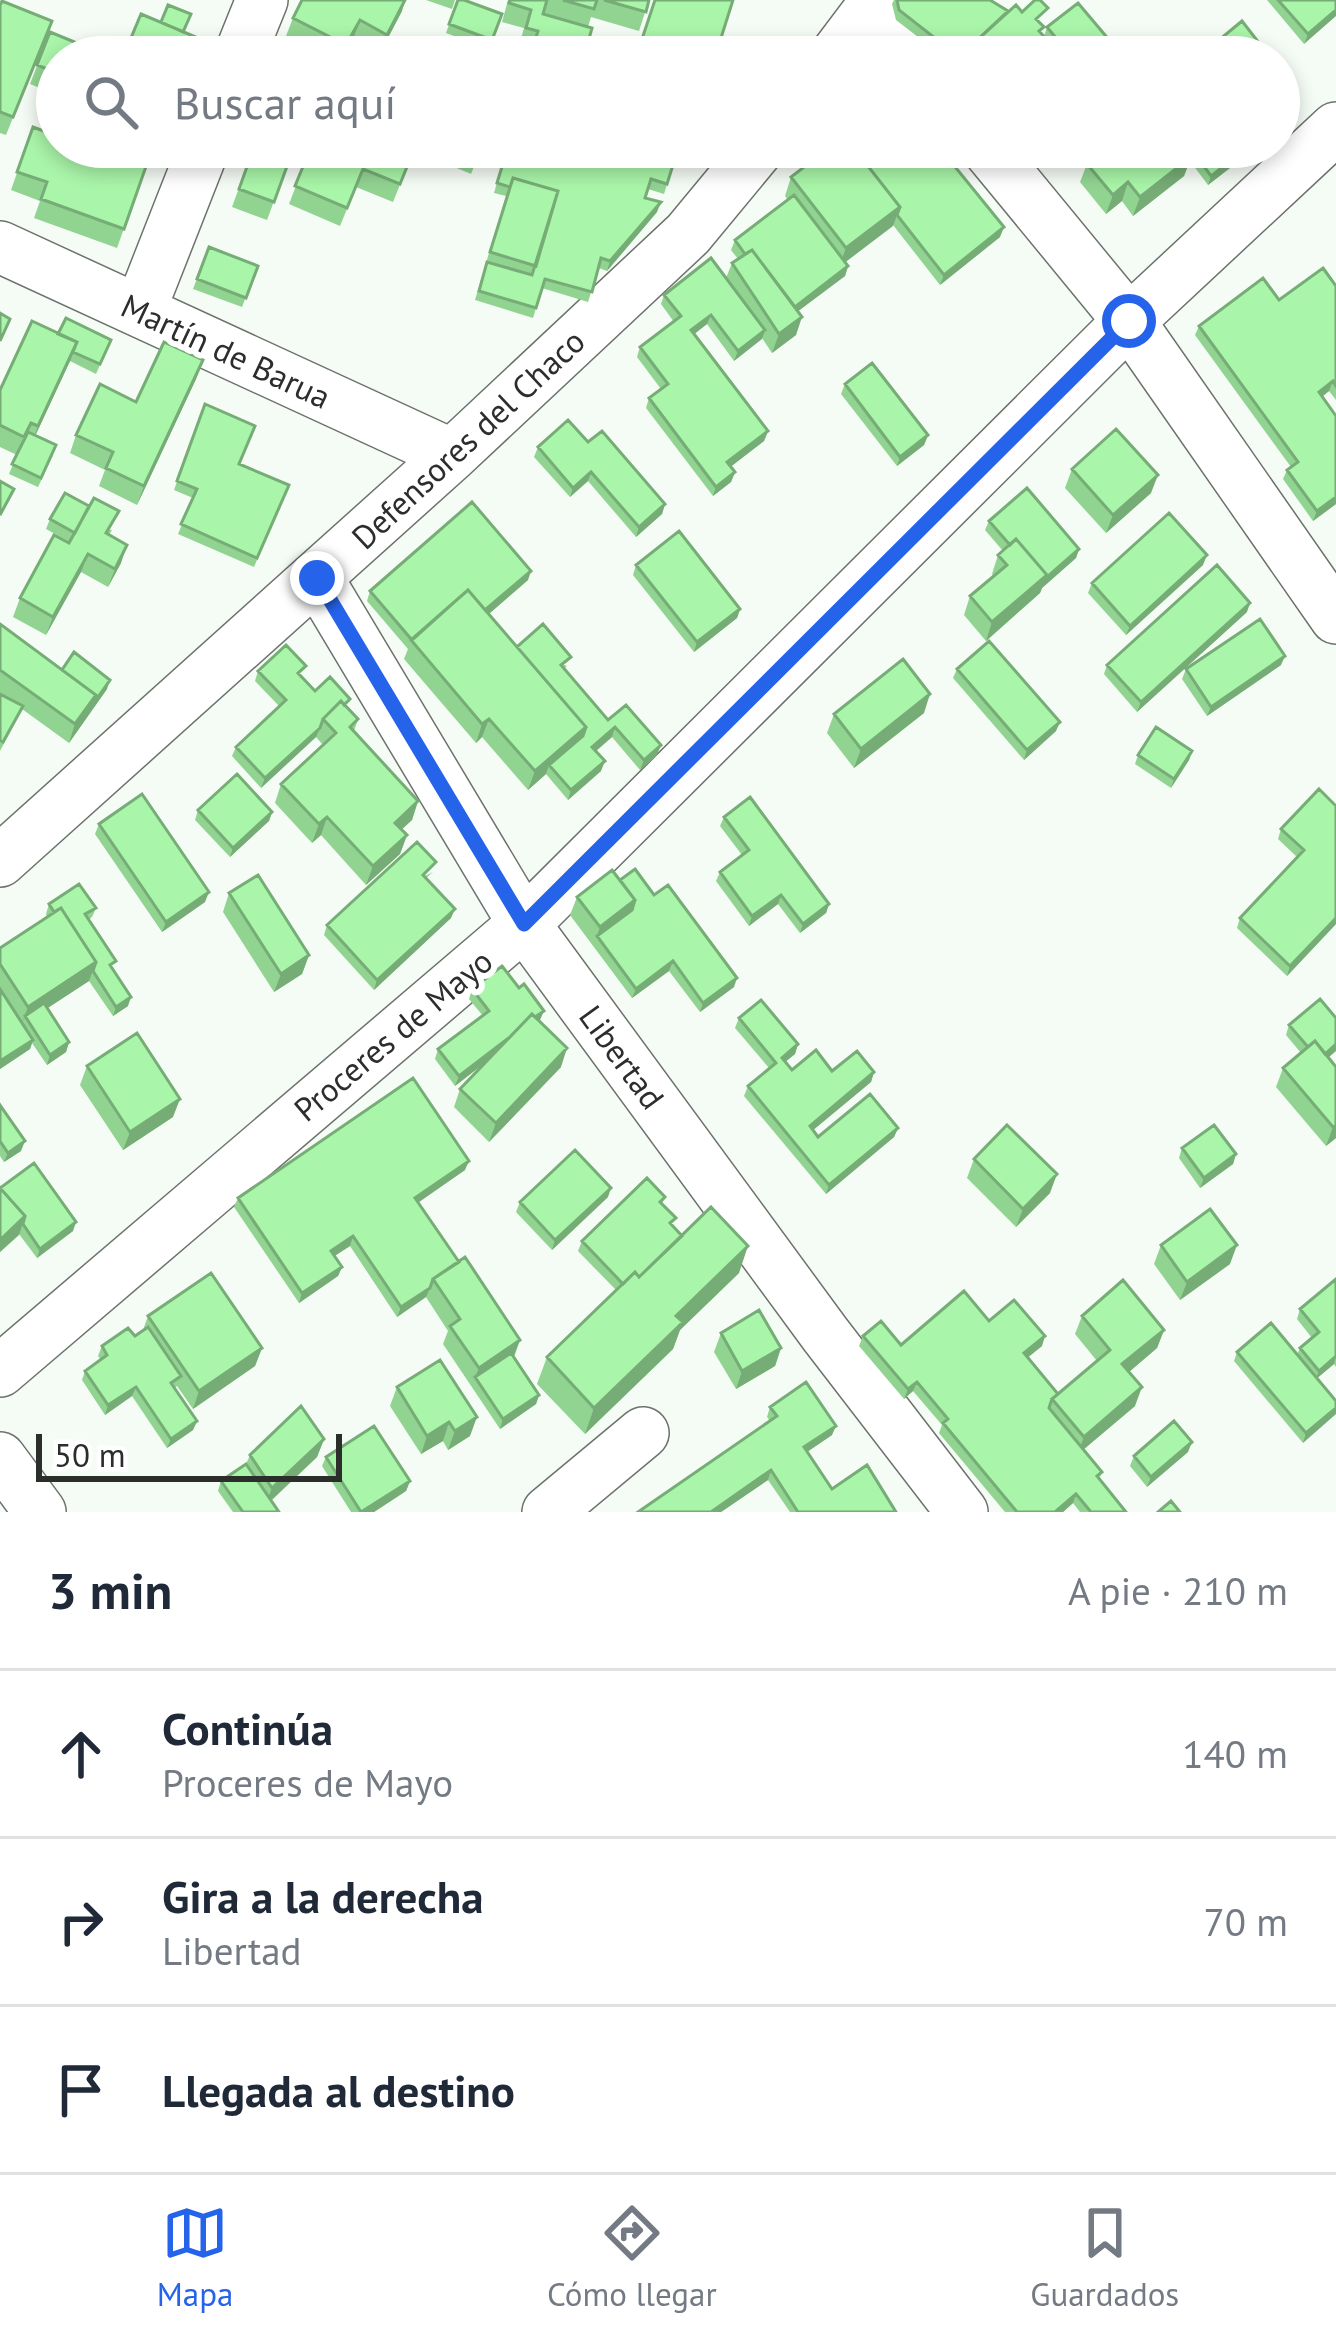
<!DOCTYPE html>
<html lang="es">
<meta charset="utf-8">
<style>
body{margin:0;font-family:"PT Sans",sans-serif;background:#f2f2f3;color:#1f2937}
.scale{position:absolute;left:36px;bottom:30px;width:306px;box-sizing:border-box;padding-left:12px;border:6px solid #2c2e2c;border-top:0;font-size:33px;line-height:42px;white-space:nowrap;color:#2c2e2c;-webkit-text-stroke:9px #fff;paint-order:stroke}
.stop{position:absolute;width:36px;height:36px;margin:-27px;border:9px solid #2563eb;border-radius:50%;background:#fff}
.stop.end{background:#2563eb;border-color:#fff;box-shadow:0 3px 12px #0008}
.list{margin:0;padding:0;list-style:none}
h2{display:flex;justify-content:space-between;align-items:center;height:156px;margin:0;padding:0 48px;font-size:51px}
h2 small{font-size:39px;font-weight:400;color:#747a83}
.list li{display:grid;grid-template-columns:78px 1fr auto;gap:36px;align-items:center;box-sizing:border-box;height:168px;padding:0 48px;border-top:3px solid #e0e1e3}
.list b{display:block;font-size:45px;white-space:nowrap}
.list p{margin:0;font-size:39px;white-space:nowrap;color:#747a83}
.list em{font-size:39px;font-style:normal;color:#747a83}
.icon{flex:none;width:66px;height:66px;fill:none;stroke:currentColor;stroke-width:2;stroke-linecap:round;stroke-linejoin:round}
.map{position:relative;flex:none;width:1336px;height:1512px;overflow:hidden}
.search{position:absolute;background:#fff;box-shadow:0 6px 18px #0003;left:36px;right:36px;top:36px;height:132px;display:flex;align-items:center;gap:30px;box-sizing:border-box;padding:0 42px;border-radius:66px;color:#747a83;font-size:45px}
.sheet{height:660px;background:#fff}
nav{display:flex;justify-content:space-around;align-items:center;box-sizing:border-box;height:168px;border-top:3px solid #e0e1e3;background:#fff;font-size:33px;color:#747a83}
nav a{display:grid;justify-items:center;gap:6px}
nav .on{color:#2563eb}
.map>svg:first-child{display:block}
.lines{fill:none;stroke-linecap:round;stroke-linejoin:round}
.minor-casing{stroke:#6d726d;stroke-width:54}
.minor{stroke:#fff;stroke-width:51}
.wall{fill:#91d391}
.shaded-wall{fill:#76ac76}
.building{fill:#a9f5a9;stroke:#76ac76;stroke-width:3}
.route{stroke:#2563eb;stroke-width:15}
.labels{text-anchor:middle;stroke-width:12;stroke-linejoin:round;paint-order:stroke}
.street-label{font-size:33px;fill:#2c2e2c;stroke:#fff}
</style>
<div class="map">
<svg width="1336" height="1512" viewBox="0 0 1336 1512">
<rect width="100%" height="100%" fill="#f5fbf5"/>
<g class="lines">
<defs>
<path id="minor" d="M873 9 912 57
M239 57 262 0
M834 57 877 0
M986 147 1129 321 1336 618
M0 247 452 455
M140 310 204 147
M317 578 524 924 825 1334 962 1512
M0 861 452 455 688 234 760 147
M0 1371 524 924 1129 321 1336 128
M0 1458 40 1512
M548 1512 643 1433"/>
</defs>
<use href="#minor" class="minor-casing"/>
<use href="#minor" class="minor"/>
</g>
<path class="wall" d="M426 0H455L452 9Z
M458 0 502 14 489 49 446 33Z
M508 0H649L639 31 591 17 588 27 584 57H529L531 49 519 46 524 28 502 22Z
M654 0 715 57H636Z
M894 0H990L1008 11 1022 12 1042 24 1041 34 1044 37 1047 27 1121 54 1120 57H1050L1046 53 1045 57H944L896 20 892 4Z
M1267 0H1336L1304 44Z
M0 5 52 21 6 135 0 133Z
M402 11 380 53 353 39 343 57H326L286 36 293 18Z
M50 32 57 57V95L30 84Z
M33 127 100 151 149 158 117 248 34 218 40 201 11 190Z
M130 147H174L169 161Z
M254 147H294L267 220 232 207Z
M311 147H482L471 174 414 150 393 202 356 187 340 226 289 204Z
M507 147 550 149 673 165 664 194 648 189 645 198 657 212 607 271 599 268 588 302 542 288 533 318 475 300 506 196 494 193Z
M1107 147H1257L1208 185 1190 161 1184 176 1133 216 1122 201 1106 214 1080 182 1087 164Z
M791 177 1000 237 940 285 893 225 845 262 848 266 845 276 798 311 796 335 772 353 762 338 734 361 707 324 694 334 768 431 764 441 731 466 735 472 731 482 713 496 646 408 649 398 661 389 637 357 640 347 674 322 661 304 664 295 726 278 732 263 738 259 731 250 735 240 788 200 785 196Z
M209 247 258 266 242 307 193 289Z
M1336 286V400L1329 391 1322 397 1336 504 1313 521 1283 479 1287 470 1291 467 1195 335 1199 326 1279 300Z
M58 334 111 340 96 374 70 361 35 435 53 455 38 487 9 474 17 455 0 447V390Z
M203 360 196 379 137 505 99 486 105 470 70 453 76 435 136 402Z
M845 384 928 435 924 445 897 466 841 394Z
M205 404 240 464 289 485 254 567 178 534 193 498 174 490Z
M588 442 665 504 662 514 636 537 588 481 570 497 534 457 538 447Z
M1072 469 1151 493 1106 533 1065 488Z
M50 519 112 530 109 535 121 563 108 587 81 572 46 635 13 617 20 598 70 542 46 529Z
M989 521 1079 549 1076 558 1042 588 1040 593 986 641 964 615 970 596 994 576 992 574 998 555 1003 551 985 530Z
M636 565 740 609 737 618 694 652 633 575Z
M1203 565 1126 635 1088 593 1092 583Z
M528 580 489 614 517 647 567 666 564 669 608 720 657 755 640 770 612 737 596 751 601 771 568 800 546 774 528 790 482 737 476 743 404 659 408 649 367 601 370 591Z
M1247 612 1137 712 1104 674 1107 665Z
M0 624 62 670 107 689 69 743 22 709 0 751Z
M1281 665 1207 716 1182 679 1186 669Z
M957 669 1056 731 1024 760 953 678Z
M258 671 302 676 315 691 347 708 358 719 354 731 418 801 412 820 401 830 407 835 400 854 366 885 321 835 312 843 275 803 281 784 323 745 316 737 261 788 232 756 236 747 279 706 255 681Z
M924 713 854 768 827 733 834 714Z
M1192 751 1189 760 1171 788 1135 764 1138 755Z
M1319 789 1336 924 1287 976 1237 928 1240 918 1297 857 1278 839 1281 829Z
M198 810 272 812 269 821 230 857 195 820Z
M724 817 829 904 826 913 800 933 778 904 749 926 716 881 720 872 742 855 720 826Z
M99 824 205 902 162 932 95 834Z
M433 872 426 878 451 918 374 990 324 935 327 925Z
M620 880 654 895 734 987 700 1012 669 971 632 998 570 915 577 897Z
M229 893 309 955 302 974 274 992 223 912Z
M49 904 96 908 92 917 88 920 113 969 128 1006 113 1016 89 981 47 1008 69 1042 66 1052 47 1065 32 1043 30 1049 0 1069V948L47 917 46 914Z
M472 989 540 1020 561 1067 489 1142 454 1107 460 1089 486 1062 455 1086 435 1059 438 1049 483 1016 469 999Z
M739 1018 798 1044 795 1054 786 1061 792 1070 874 1072 871 1082 813 1130 818 1137 898 1128 894 1137 826 1194 744 1096 748 1086 769 1068 735 1028Z
M1289 1025 1328 1058 1336 1067V1138L1326 1146 1276 1087 1283 1068 1301 1053 1286 1035Z
M87 1066 173 1117 123 1150 80 1085Z
M0 1105 21 1151 4 1162 0 1156Z
M1182 1148 1236 1154 1233 1164 1200 1188 1179 1158Z
M974 1159 1050 1193 1016 1227 967 1178Z
M465 1170 418 1202 459 1262 520 1340 514 1357 539 1395 536 1404 500 1429 443 1344 448 1331 426 1297 397 1317 350 1246 334 1256 342 1267 338 1276 299 1303 234 1207 238 1198Z
M0 1188 73 1231 37 1258 19 1234 0 1252Z
M608 1197 552 1250 516 1212 520 1202Z
M665 1197 662 1204 673 1226 682 1236 739 1273 680 1330 673 1349 585 1434 537 1384 547 1357 616 1290 578 1251 582 1241Z
M1161 1245 1230 1264 1180 1300 1154 1264Z
M1336 1279V1367L1334 1364 1317 1378 1336 1401 1303 1443 1234 1361 1237 1352 1297 1355 1300 1348 1312 1338 1297 1319 1300 1309Z
M148 1316 262 1348 255 1366 193 1409 177 1386 175 1388 197 1421 193 1430 167 1448 132 1396 105 1415 82 1380 85 1371 101 1360 98 1356 102 1346 135 1336 143 1330Z
M1082 1316 1164 1330 1157 1348 1129 1372 1135 1406 1084 1449 1102 1472 1099 1479 1126 1512H1080L1073 1503 1063 1512H1005L939 1433 942 1425 913 1391 904 1399 859 1346 863 1336 901 1345 989 1321 1042 1346 1028 1357 1058 1394 1097 1361 1075 1334Z
M721 1333 781 1348 775 1366 736 1389 714 1352Z
M397 1387 470 1436 448 1450 443 1441 421 1454 390 1406Z
M770 1407 832 1435 807 1452 832 1489 896 1512H790L768 1480 721 1512H638L770 1421 767 1417Z
M324 1439 317 1457 271 1501 279 1512H233L218 1491 221 1481 246 1464 250 1455Z
M1188 1452 1147 1487 1130 1466 1134 1456Z
M326 1457 410 1481 406 1491 374 1512H351L322 1466Z"/>
<path class="shaded-wall" d="M405 0 402 11 380 53 387 35Z
M1336 10V16L1304 44 1308 34Z
M360 20 353 39 342 57 346 45Z
M1050 43 1045 57H1034Z
M1249 147H1257L1208 185 1211 176Z
M1191 157 1184 176 1133 216 1140 197Z
M1128 182 1122 201 1106 214 1113 195Z
M661 202 657 212 607 271 610 261Z
M900 207 893 226 839 267 846 248Z
M1004 227 1000 237 940 285 944 275Z
M848 266 845 276 785 321 789 311Z
M711 315 707 324 688 339 691 330Z
M802 317 796 335 772 353 779 334Z
M765 330 762 339 734 361 738 351Z
M77 342 70 361 31 445 38 426Z
M203 360 196 379 137 505 144 486Z
M1333 381 1329 391 1315 402 1319 392Z
M768 431 764 441 724 472 727 462Z
M928 435 924 445 897 466 900 457Z
M591 472 588 481 570 497 573 488Z
M735 472 731 482 713 496 716 487Z
M1158 475 1151 493 1106 533 1113 515Z
M1336 497V504L1313 521 1317 511Z
M665 504 662 514 636 537 639 527Z
M127 545 121 563 108 587 115 569Z
M1079 549 1076 558 1042 588 1040 593 986 641 992 622Z
M88 554 81 572 46 635 53 617Z
M1207 555 1203 565 1126 635 1130 626Z
M531 571 528 580 476 625 479 616Z
M1250 603 1247 612 1137 712 1141 702Z
M740 609 737 618 694 652 697 642Z
M1285 656 1281 665 1207 716 1211 707Z
M110 680 107 689 69 743 75 724Z
M930 694 924 713 854 768 861 749Z
M489 719 482 737 476 743 482 724Z
M1060 722 1056 731 1024 760 1027 750Z
M586 727 579 746 549 765 546 774 528 790 535 771Z
M615 727 612 737 589 757 592 747Z
M320 728 316 737 261 788 265 778Z
M661 745 657 755 640 770 644 760Z
M1192 751 1189 760 1171 788 1174 779Z
M605 761 601 771 568 800 571 790Z
M418 801 412 820 388 842 395 823Z
M272 812 269 821 230 857 233 848Z
M327 817 321 835 312 843 319 824Z
M407 835 400 854 366 885 373 866Z
M209 892 205 902 162 932 166 922Z
M781 895 778 904 749 926 752 916Z
M635 900 628 919 597 936 600 927Z
M829 904 826 913 800 933 803 924Z
M455 909 451 918 374 990 377 980Z
M1336 918V924L1287 976 1290 966Z
M309 955 302 974 274 992 281 974Z
M673 961 669 971 632 998 636 989Z
M96 962 89 981 28 1021 25 1016 21 1025 28 1007Z
M737 978 734 987 700 1012 703 1003Z
M131 997 128 1006 113 1016 116 1007Z
M544 1011 540 1020 455 1086 459 1076Z
M33 1040 30 1049 0 1069V1061Z
M69 1042 66 1052 47 1065 50 1055Z
M798 1044 795 1054 779 1067 782 1058Z
M1336 1044V1051L1315 1069 1318 1059Z
M567 1048 561 1067 489 1142 496 1123Z
M874 1072 871 1082 806 1136 810 1126Z
M180 1099 173 1117 123 1150 130 1132Z
M1336 1125V1138L1326 1146 1333 1127Z
M898 1128 894 1137 826 1194 829 1185Z
M25 1141 21 1151 4 1162 8 1153Z
M1236 1154 1233 1164 1200 1188 1204 1178Z
M469 1161 465 1170 412 1207 415 1198Z
M1057 1174 1050 1193 1016 1227 1023 1209Z
M611 1188 608 1197 552 1250 555 1240Z
M25 1216 19 1235 0 1252V1240Z
M76 1222 73 1231 37 1258 40 1249Z
M353 1236 350 1246 327 1261 331 1251Z
M1237 1245 1230 1264 1180 1300 1187 1282Z
M748 1246 739 1273 680 1330 673 1349 585 1434 594 1408 676 1316Z
M342 1267 338 1276 299 1303 302 1293Z
M430 1288 426 1297 397 1317 401 1307Z
M1164 1330 1157 1348 1116 1383 1122 1364Z
M1045 1336 1042 1346 1021 1363 1024 1353Z
M520 1340 513 1358 475 1377 479 1368Z
M262 1348 255 1366 193 1409 199 1391Z
M781 1348 775 1366 736 1389 742 1371Z
M1336 1356 1334 1364 1315 1380 1319 1371Z
M917 1382 913 1391 904 1399 908 1389Z
M136 1387 132 1396 105 1415 108 1405Z
M1142 1387 1135 1406 1077 1455 1084 1437Z
M539 1395 536 1404 500 1429 503 1419Z
M1336 1408V1414L1303 1443 1306 1433Z
M477 1417 470 1436 448 1450 455 1431Z
M197 1421 193 1430 167 1448 171 1439Z
M449 1422 443 1441 421 1454 427 1436Z
M836 1426 832 1435 801 1456 804 1447Z
M324 1439 317 1457 265 1506 272 1488Z
M1192 1442 1188 1452 1147 1487 1151 1477Z
M771 1470 768 1480 721 1512H711Z
M410 1481 406 1491 374 1512H362Z
M1076 1494 1073 1503 1063 1512H1055Z"/>
<path class="building" d="M302 0H405L387 35 360 20 346 45 293 18Z
M458 0H464L502 14 492 40 449 24Z
M510 0H547L543 14 592 28 584 57H530L538 31 526 28 531 10 509 3Z
M563 0H597L594 9Z
M604 0H649L646 12Z
M655 0H733L715 57H686L641 42Z
M897 0H990L1008 11 973 44 970 51 964 57H959L899 10Z
M1035 0H1040L1048 8 1036 19 1044 27 1039 31 1050 43 1034 57H985L973 44 1016 5 1022 12Z
M1278 0H1336V10L1308 34Z
M2 1 52 21 13 117 0 112V5Z
M1078 3 1121 54 1118 57H1057L1065 49 1047 27Z
M168 5 191 14 183 32 161 22Z
M141 14 203 40 196 57H123Z
M1242 21 1270 57H1204L1202 54Z
M50 32 104 54 103 57H57V73L37 65Z
M33 127 57 136V147H88L100 151 102 147H117L149 158 124 229 41 199 47 182 17 172Z
M254 147H294L274 202 239 189Z
M311 147H415L400 184 363 169 347 208 295 186Z
M457 147H481L478 156Z
M508 147H543L550 149 551 147H671L667 164 673 165 667 184 651 179 645 198 661 202 610 261 601 258 592 292 545 279 536 308 479 291 487 262 532 275 558 191 513 178 510 187 497 183Z
M830 147H853L900 207 846 248 791 177Z
M853 147H939L1004 227 944 275 897 215 900 207Z
M1107 147H1183L1191 157 1140 197 1128 182 1113 195 1087 164Z
M1190 147H1249L1211 176Z
M513 178 558 191 536 266 490 252Z
M794 195 848 266 795 307 752 250 745 254 735 240Z
M209 247 258 266 246 298 197 279Z
M752 250 802 317 779 334 732 263Z
M711 258 765 330 738 351 711 315 691 330 768 431 727 462 735 472 716 487 649 398 668 384 640 347 681 316 664 295Z
M1323 268 1336 286V386L1333 381 1319 392 1336 416V497L1317 511 1287 470 1298 462 1199 326 1263 278 1279 300Z
M0 313 10 319 0 341Z
M66 318 111 340 100 364 73 352 77 342 58 334Z
M32 321 77 342 38 426 31 423 24 437 0 425V390Z
M164 342 203 360 144 486 106 468 113 452 76 435 100 384 136 402Z
M872 363 928 435 900 457 845 384Z
M205 404 255 426 239 464 289 485 257 558 181 524 197 489 177 481Z
M568 420 588 442 602 431 665 504 639 527 591 472 573 488 538 447Z
M1116 429 1158 475 1113 515 1072 469Z
M28 432 56 445 41 478 12 464Z
M0 481 14 489 0 515Z
M1027 488 1079 549 1046 578 1047 575 1016 539 1010 545 989 521Z
M65 493 89 506 75 533 50 519Z
M94 498 119 511 106 533 127 545 115 569 88 554 53 617 20 598 54 535 69 543Z
M472 502 531 571 485 610 468 590 412 640 370 591Z
M1169 513 1207 555 1130 626 1092 583Z
M679 531 740 609 697 642 636 565Z
M1016 539 1047 575 992 622 970 596 1007 565 998 555Z
M1217 565 1250 603 1141 702 1107 665Z
M468 590 586 727 535 771 489 719 482 724 411 640Z
M1260 619 1285 656 1211 707 1186 669Z
M0 624 96 695 75 724 0 670Z
M543 624 571 657 561 665 608 720 626 705 661 745 644 760 615 727 592 747 605 761 571 790 549 765 583 736 586 727 517 647Z
M989 641 1060 722 1027 750 957 669Z
M286 645 306 666 298 673 315 691 330 677 350 699 344 705 341 701 323 719 320 728 265 778 236 747 286 700 258 671Z
M74 652 110 680 93 704 96 695 62 670Z
M903 659 930 694 861 749 834 714Z
M0 694 23 706 3 742 0 740Z
M341 701 358 719 350 727 418 801 395 823 407 835 373 866 327 817 319 824 281 784 336 733 323 719Z
M1156 727 1192 751 1174 779 1138 755Z
M237 774 272 812 233 848 198 810Z
M1319 789 1336 806V918L1290 966 1240 918 1304 850 1281 829Z
M142 794 209 892 166 922 99 824Z
M750 797 829 904 803 924 781 895 752 916 720 872 749 850 724 817Z
M417 842 436 862 423 875 455 909 377 980 327 925Z
M635 869 654 895 668 885 737 978 703 1003 673 961 636 989 597 936 632 910 635 900 620 880Z
M612 870 635 900 600 927 577 897Z
M258 875 309 955 281 974 229 893Z
M79 884 96 908 85 914 116 961 110 965 131 997 116 1007 93 971 96 962 61 908 54 912 49 904Z
M61 908 96 962 28 1007 0 964V948Z
M502 966 519 988 524 984 544 1011 535 1017 532 1014 511 1036 459 1076 438 1049 489 1011 472 989Z
M0 989 33 1040 0 1061Z
M1320 999 1336 1018V1044L1325 1054 1315 1041 1308 1047 1289 1025Z
M761 1000 798 1044 782 1058 792 1070 816 1050 832 1071 857 1051 874 1072 810 1126 818 1137 870 1094 898 1128 829 1185 748 1086 776 1063 739 1018Z
M44 1003 69 1042 50 1055 25 1016Z
M532 1014 567 1048 496 1123 460 1089Z
M137 1033 180 1099 130 1132 87 1066Z
M1315 1041 1336 1067V1125L1333 1127 1283 1068Z
M413 1078 469 1161 415 1198 459 1262 433 1279 430 1288 401 1307 353 1236 331 1251 342 1267 302 1293 238 1198Z
M0 1105 25 1141 8 1153 0 1141Z
M1007 1125 1057 1174 1023 1209 974 1159Z
M1214 1125 1236 1154 1204 1178 1182 1148Z
M575 1150 611 1188 555 1240 520 1202Z
M34 1163 76 1222 40 1249 23 1224 25 1216 0 1188Z
M647 1178 665 1197 660 1202 676 1218 670 1223 682 1236 639 1277 635 1272 623 1284 582 1241Z
M0 1188 25 1216 0 1240Z
M711 1207 748 1246 676 1316 683 1322 594 1408 547 1357 635 1272 639 1277Z
M1210 1209 1237 1245 1187 1282 1161 1245Z
M465 1257 520 1340 479 1368 450 1326 460 1319 433 1279Z
M211 1273 262 1348 199 1391 148 1316Z
M1336 1279V1356L1319 1371 1300 1348 1319 1332 1300 1309Z
M1123 1280 1164 1330 1122 1364 1142 1387 1084 1437 1052 1399 1110 1350 1082 1316Z
M964 1291 989 1321 1014 1300 1045 1336 1024 1353 1058 1394 1052 1399 1049 1408 1102 1472 1097 1476 1126 1512H1091L1076 1494 1055 1512H1017L943 1423 948 1419 917 1382 908 1389 863 1336 881 1321 901 1345Z
M759 1310 781 1348 742 1371 721 1333Z
M1271 1323 1336 1401V1408L1306 1433 1237 1352Z
M148 1327 181 1376 171 1383 197 1421 171 1439 136 1387 108 1405 85 1371 107 1355 102 1346 128 1328 135 1336Z
M511 1353 539 1395 503 1419 475 1377Z
M440 1360 477 1417 455 1431 449 1422 427 1436 397 1387Z
M806 1382 836 1426 804 1447 832 1489 867 1465 896 1512H798L771 1470 711 1512H638L777 1416 770 1407Z
M301 1406 324 1439 272 1488 250 1455Z
M1174 1421 1192 1442 1151 1477 1134 1456Z
M374 1426 410 1481 361 1512 326 1457Z
M246 1464 279 1512H243L221 1481Z
M1171 1501 1180 1512H1158Z"/>
<g class="lines">
<path class="route" d="M317 578 524 924 1129 321"/>
</g>
<g class="labels">
<g class="street-label">
<text transform="translate(226 351) rotate(25)" y="12">Martín de Barua</text>
<text transform="translate(468 439) rotate(-43)" y="12">Defensores del Chaco</text>
<text transform="translate(393 1035) rotate(-40)" y="12">Proceres de Mayo</text>
<text transform="translate(622 1057) rotate(54)" y="12">Libertad</text>
</g>
</g>
</svg>
<div class="scale">50 m</div>
<div class="stop" style="left:1129px;top:321px"></div>
<div class="stop end" style="left:317px;top:578px"></div>
<div class="search"><svg class="icon" aria-label="search" viewBox="0 0 24 24"><circle cx="10" cy="10" r="6"/><path d="M15 15l6 6"/></svg>Buscar aquí</div>
</div>
<section class="sheet">
<h2>3 min<small>A pie · 210 m</small></h2>
<ul class="list">
<li><svg class="icon" aria-label="ahead" viewBox="0 0 24 24"><path d="M12 20V5M6 11l6-6 6 6"/></svg><div><b>Continúa</b><p>Proceres de Mayo</p></div><em>140 m</em></li>
<li><svg class="icon" aria-label="right" viewBox="0 0 24 24"><path d="M7 20v-9h11M14 6l5 5-5 5"/></svg><div><b>Gira a la derecha</b><p>Libertad</p></div><em>70 m</em></li>
<li><svg class="icon" aria-label="arrive" viewBox="0 0 24 24"><path d="M6 21V4h12l-3 4 3 4H6"/></svg><div><b>Llegada al destino</b></div></li>
</ul>
</section>
<nav>
<a class="on"><svg class="icon" aria-label="map" viewBox="0 0 24 24"><path d="M3 6l6-2 6 2 6-2v14l-6 2-6-2-6 2zM9 4v14M15 6v14"/></svg>Mapa</a>
<a><svg class="icon" aria-label="directions" viewBox="0 0 24 24"><path d="M12 3l9 9-9 9-9-9zM9 14v-3h6M13 9l2 2-2 2"/></svg>Cómo llegar</a>
<a><svg class="icon" aria-label="saved" viewBox="0 0 24 24"><path d="M7 4h10v16l-5-4-5 4z"/></svg>Guardados</a>
</nav>
